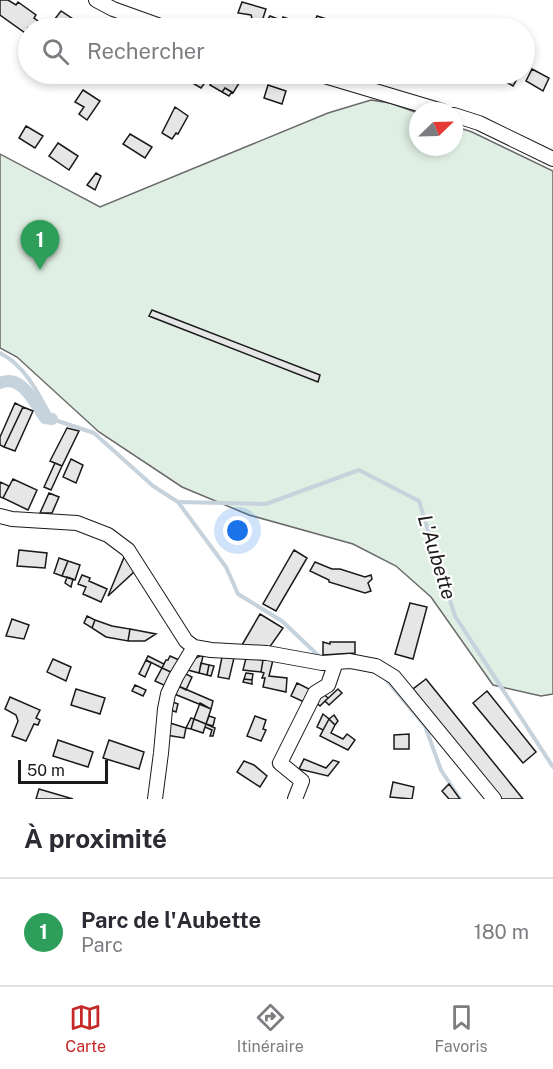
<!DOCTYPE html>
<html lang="fr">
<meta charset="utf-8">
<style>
body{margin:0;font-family:"Public Sans",sans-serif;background:#f7f7f7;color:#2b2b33}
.compass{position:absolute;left:409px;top:102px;width:54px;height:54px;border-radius:50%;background:#fff;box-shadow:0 3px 9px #0003;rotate:67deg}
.scale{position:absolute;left:18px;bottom:15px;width:90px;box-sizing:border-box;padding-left:6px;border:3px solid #1a1a1a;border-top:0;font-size:16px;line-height:21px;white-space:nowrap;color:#1a1a1a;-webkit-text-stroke:4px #fff;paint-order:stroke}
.you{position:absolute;left:238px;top:531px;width:21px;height:21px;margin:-15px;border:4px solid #fff;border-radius:50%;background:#1a73e8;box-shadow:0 0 0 9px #1a73e833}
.badge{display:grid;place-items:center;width:39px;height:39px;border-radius:50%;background:#c62828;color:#fff;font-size:20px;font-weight:700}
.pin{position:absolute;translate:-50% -50px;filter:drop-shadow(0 2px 3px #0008)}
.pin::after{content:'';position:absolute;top:32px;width:21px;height:18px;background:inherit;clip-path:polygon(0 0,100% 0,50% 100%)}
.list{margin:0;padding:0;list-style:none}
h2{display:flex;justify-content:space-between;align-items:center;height:78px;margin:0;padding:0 24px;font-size:26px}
h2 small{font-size:20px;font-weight:400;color:#7c7c81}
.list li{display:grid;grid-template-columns:39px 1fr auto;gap:18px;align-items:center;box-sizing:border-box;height:108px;padding:0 24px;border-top:2px solid #e1e1e2}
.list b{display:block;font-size:22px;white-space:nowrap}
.list p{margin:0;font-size:20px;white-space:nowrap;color:#7c7c81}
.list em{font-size:20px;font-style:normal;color:#7c7c81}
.icon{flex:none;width:33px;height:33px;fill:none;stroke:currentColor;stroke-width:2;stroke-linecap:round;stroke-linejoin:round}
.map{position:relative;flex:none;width:553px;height:799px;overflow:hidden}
.search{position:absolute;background:#fff;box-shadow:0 3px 9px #0003;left:18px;right:18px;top:18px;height:66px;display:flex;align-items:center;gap:15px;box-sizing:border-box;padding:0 21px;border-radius:33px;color:#7c7c81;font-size:22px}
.sheet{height:186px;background:#fff}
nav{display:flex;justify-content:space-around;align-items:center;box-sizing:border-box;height:84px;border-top:2px solid #e1e1e2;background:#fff;font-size:16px;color:#7c7c81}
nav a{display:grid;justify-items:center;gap:3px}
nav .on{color:#c62828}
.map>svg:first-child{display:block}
.green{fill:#e0efe3;stroke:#6a6a6a;stroke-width:1.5}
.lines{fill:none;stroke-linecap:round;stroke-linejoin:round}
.stream{stroke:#c6d2dc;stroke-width:4}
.canal{stroke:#c6d2dc;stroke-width:12}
.building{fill:#e6e6e6;stroke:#1a1a1a;stroke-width:1.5}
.minor-casing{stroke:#1a1a1a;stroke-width:16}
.minor{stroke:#fff;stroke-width:14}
.labels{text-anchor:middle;stroke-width:4.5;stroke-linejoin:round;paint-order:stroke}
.water-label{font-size:20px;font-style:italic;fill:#1a1a1a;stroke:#fff}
</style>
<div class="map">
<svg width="553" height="799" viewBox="0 0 553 799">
<rect width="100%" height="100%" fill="#fff"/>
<path class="green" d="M371 100 390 103 418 113V147H454V126L472 132 553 171V694L541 696 493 685 431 597 396 566 353 544 249 515 182 487 99 432 17 357 0 348V154L100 207 328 113Z"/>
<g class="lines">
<path class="stream" d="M0 353C26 366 39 395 52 419L94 433 153 486 178 502 226 567 238 594 282 621 321 658
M179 502 266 504 359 470 419 501 455 616 553 767
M384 677 425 726 441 770 460 799"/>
<path class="canal" d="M0 383C22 373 35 404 45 418L52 419"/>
</g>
<path class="building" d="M0 0H8L16 5 18 2 36 15 34 18 48 28 61 11 73 19 66 28H28V35L0 15Z
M242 2 266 9 263 18 267 20 270 16 278 19 275 28H254L256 23 253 22 251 15 238 13Z
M317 16 333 21 330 28H312Z
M283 17 301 23 299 28H278Z
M532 69 549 78 543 91 526 81Z
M156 74H163L158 81 153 78Z
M188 74 204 84 201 88 184 78Z
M188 74H210L204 84Z
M217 74H230L241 80 233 93 225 88 222 92 210 85Z
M492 74H520L513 86Z
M268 85 286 91 282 104 264 98Z
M225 88 232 92 229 96 222 92Z
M83 90 100 101 87 120 79 114 84 107 75 102Z
M175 107 188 116 178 134 176 133 172 139 162 133Z
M26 126 43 136 35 148 19 138Z
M130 134 152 147 145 158 123 144Z
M58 143 78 156 69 170 49 156Z
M96 173 101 176 95 190 87 185Z
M152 310 320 375 318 382 149 316Z
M15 403 23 407 4 447 0 445V437Z
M23 407 33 411 15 451 4 447Z
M67 428 79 431 62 466 50 461Z
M71 459 83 465 76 483 63 477Z
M55 463 62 466 51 490 44 487Z
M13 479 37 490 28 510 3 498Z
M0 482 9 486 3 498 0 497Z
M49 493 59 497 52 513H40Z
M19 550 47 553 45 568 17 566Z
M294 550 307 558 276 611 263 604Z
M125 555 135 571 108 596Z
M59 558 68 561 62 576 54 573Z
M68 561 80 565 75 580 62 576Z
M315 562 332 569H340L365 577 371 575 372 579 368 583 371 591 365 593 329 582V580L310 571Z
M82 575 90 578 89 581 107 589 101 602 83 594 86 587 78 584Z
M67 577 73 579 71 587 65 583Z
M410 603 427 607 413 659 395 654Z
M260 614 283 628 269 648 242 645Z
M87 616 95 620 92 628 84 623Z
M12 619 29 625 24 639 6 636Z
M95 620 112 626 130 629 128 641 106 637 92 628Z
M130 629 156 634 145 641H128Z
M323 642 330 644V642H355V653L323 655Z
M148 656 164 664 162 668 146 660Z
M170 656 179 660 173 673 162 668 166 660H168Z
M200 656H203L199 673 184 669 191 660Z
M222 657 234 658 229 679 218 677Z
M246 658 263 660 261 672 243 670Z
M53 659 71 667 66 681 47 672Z
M146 660 151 663 145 677 139 674Z
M263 660H273L269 676 287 678 286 692 263 687 265 678H262L264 673 261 672Z
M201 663 209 665 207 675 199 673Z
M209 665 214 666 211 676 207 675Z
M162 668 173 673 166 686 155 681Z
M182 672 192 677 186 690 176 685Z
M246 673 253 674 252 680 244 679Z
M244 679 252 680V684L243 682Z
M426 679 523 799H502L413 689Z
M297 683 311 690 304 702 291 696Z
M135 685 146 690 143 696 132 691Z
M176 685 213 701 211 709 172 693Z
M76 689 105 698 100 714 71 705Z
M338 689 342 693 329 705 325 701Z
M487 691 536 752 523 763 473 703Z
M321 692 328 698 320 706 313 700Z
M10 697 40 710 36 718 40 720 38 725 34 724 26 741 12 736 18 721 16 715 5 709Z
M170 701 178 704 176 712 168 709Z
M200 703 211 709 206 724 194 719Z
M323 714 329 719 323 730 317 727Z
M334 715 338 721 335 725 329 719Z
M209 716 215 718 213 726 206 724Z
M255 716 266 720 263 729 266 730 261 741 247 736Z
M191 718 194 719 191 729 186 728Z
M194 719 206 724 203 733 191 729Z
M329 719 335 725 331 733 343 739 347 734 355 740 348 750 320 736Z
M167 722 186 728 184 738 166 735Z
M206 724 215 728 213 736H210L212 730 205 727Z
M409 734V749H394V735Z
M58 740 93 752 88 767 53 756Z
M109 740 144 752 139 769 103 758Z
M304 759 326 768 333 760 339 762 328 776 299 769Z
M244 761 254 765 267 776 260 787 237 772Z
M393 782 414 787 412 799 390 797Z
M449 784 460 799H449L442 791Z
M39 789 73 799H36Z"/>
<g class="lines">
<defs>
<path id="minor" d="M96 0 113 9 166 28
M318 74 442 111
M454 115 479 123 553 159
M0 516 12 519 77 523 108 535 128 550 186 641 194 647 211 650 267 653 322 663 350 661 376 666 394 677 494 799
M155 799 161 753 165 709 168 694 176 677 194 647
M295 799 302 781 280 763 315 693 328 685 336 662"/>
</defs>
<use href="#minor" class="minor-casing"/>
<use href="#minor" class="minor"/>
</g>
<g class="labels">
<g class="water-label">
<text transform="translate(437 557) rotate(73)" y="7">L'Aubette</text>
</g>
</g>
</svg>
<svg class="compass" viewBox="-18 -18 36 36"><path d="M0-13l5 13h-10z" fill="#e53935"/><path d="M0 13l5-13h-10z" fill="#7c7c81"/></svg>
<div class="scale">50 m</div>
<div class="you"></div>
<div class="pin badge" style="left:40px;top:270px;background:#2e9e5b">1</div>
<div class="search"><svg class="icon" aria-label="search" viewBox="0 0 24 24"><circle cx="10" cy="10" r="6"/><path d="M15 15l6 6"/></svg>Rechercher</div>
</div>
<section class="sheet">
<h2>À proximité<small></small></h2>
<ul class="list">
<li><span class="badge" style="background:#2e9e5b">1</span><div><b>Parc de l'Aubette</b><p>Parc</p></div><em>180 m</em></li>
</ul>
</section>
<nav>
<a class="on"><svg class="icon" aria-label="map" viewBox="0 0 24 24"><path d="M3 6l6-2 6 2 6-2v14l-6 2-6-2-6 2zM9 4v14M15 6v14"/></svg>Carte</a>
<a><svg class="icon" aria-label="directions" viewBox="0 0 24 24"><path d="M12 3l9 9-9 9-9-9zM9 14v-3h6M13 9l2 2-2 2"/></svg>Itinéraire</a>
<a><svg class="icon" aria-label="saved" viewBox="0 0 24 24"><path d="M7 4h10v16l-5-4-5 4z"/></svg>Favoris</a>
</nav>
